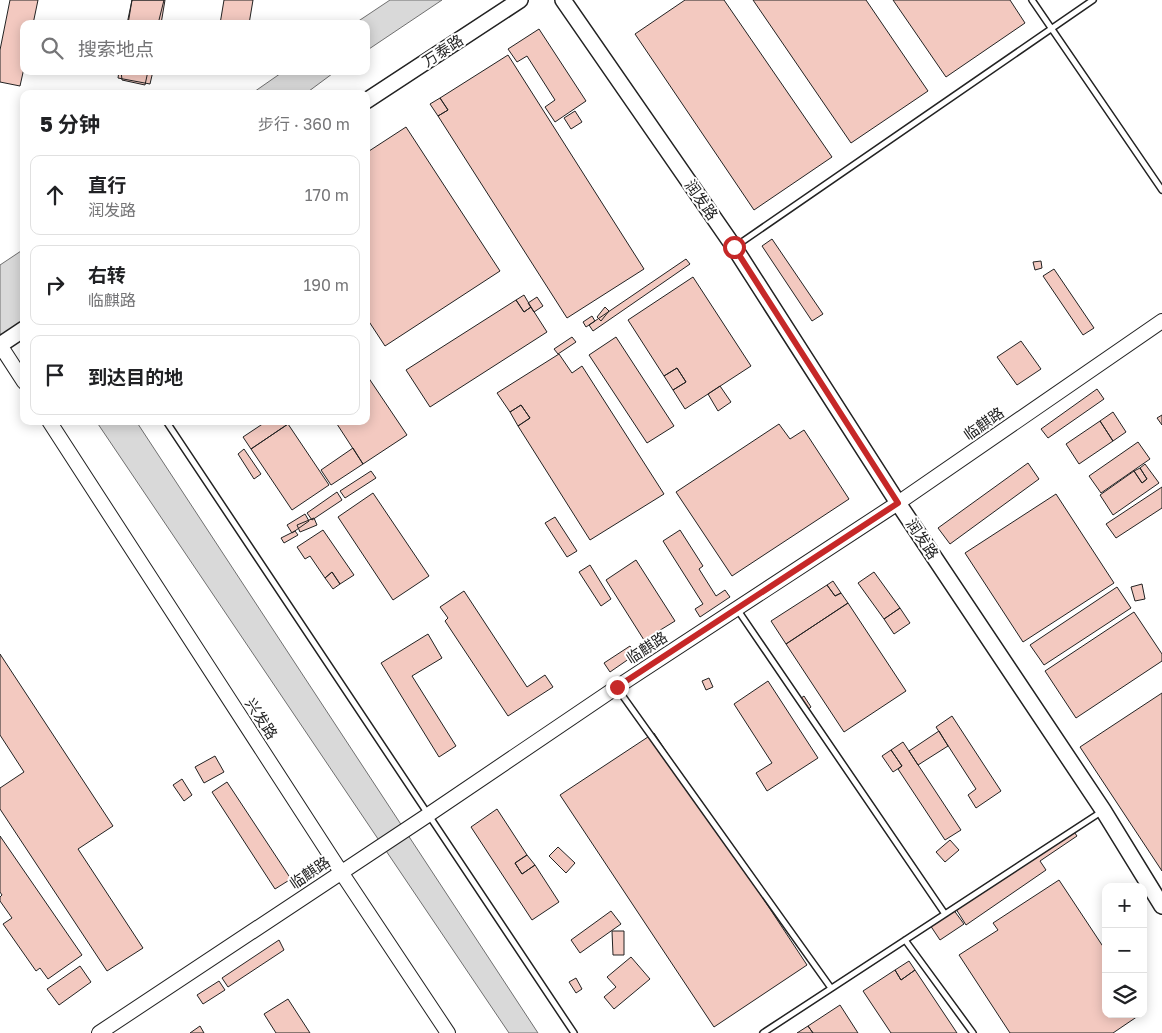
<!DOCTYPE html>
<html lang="zh">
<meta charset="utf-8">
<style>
body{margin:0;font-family:"Golos Text","Noto Sans SC",sans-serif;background:#f2f2f2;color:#202124}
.controls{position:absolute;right:15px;bottom:15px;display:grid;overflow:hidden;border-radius:10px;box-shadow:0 2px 12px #0003}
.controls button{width:45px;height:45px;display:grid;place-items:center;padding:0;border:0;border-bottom:1px solid #e0e0e0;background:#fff;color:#202124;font:25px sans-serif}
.stop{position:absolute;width:15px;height:15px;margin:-11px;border:4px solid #c62828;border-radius:50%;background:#fff}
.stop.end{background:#c62828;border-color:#fff;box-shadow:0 1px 5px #0008}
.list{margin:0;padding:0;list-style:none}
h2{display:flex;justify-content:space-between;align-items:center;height:65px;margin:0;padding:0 20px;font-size:21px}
h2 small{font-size:16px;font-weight:400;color:#757577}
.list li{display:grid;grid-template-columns:32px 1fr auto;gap:15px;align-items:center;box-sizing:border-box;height:80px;margin:0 10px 10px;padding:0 10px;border:1px solid #e0e0e0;border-radius:10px}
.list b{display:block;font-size:19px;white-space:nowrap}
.list p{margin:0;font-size:16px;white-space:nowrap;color:#757577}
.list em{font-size:16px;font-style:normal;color:#757577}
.icon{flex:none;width:28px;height:28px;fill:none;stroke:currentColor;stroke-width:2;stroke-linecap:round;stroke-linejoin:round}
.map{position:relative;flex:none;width:1162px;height:1033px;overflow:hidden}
.search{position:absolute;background:#fff;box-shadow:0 2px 12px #0003;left:20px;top:20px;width:350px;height:55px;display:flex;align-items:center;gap:12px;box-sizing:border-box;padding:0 18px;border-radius:10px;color:#757577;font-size:19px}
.panel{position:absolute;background:#fff;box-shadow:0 2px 12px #0003;left:20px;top:90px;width:350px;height:335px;border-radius:10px}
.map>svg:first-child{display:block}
.water{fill:#d9d9d9;stroke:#6f6f6f}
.building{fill:#f3c9c0;stroke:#222}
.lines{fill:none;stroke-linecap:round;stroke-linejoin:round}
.service-casing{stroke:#222;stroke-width:8}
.tertiary-casing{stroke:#222;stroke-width:16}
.secondary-casing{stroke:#222;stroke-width:18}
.service{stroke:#fff;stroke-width:5}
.tertiary{stroke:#fff;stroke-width:14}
.secondary{stroke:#fff;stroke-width:15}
.route{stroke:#c62828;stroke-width:6}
.labels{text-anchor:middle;stroke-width:4;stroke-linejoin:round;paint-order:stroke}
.street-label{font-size:15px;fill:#222;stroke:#fff}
</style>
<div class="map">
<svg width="1162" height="1033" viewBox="0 0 1162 1033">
<rect width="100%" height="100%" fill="#fff"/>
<path class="water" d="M390 0H442L366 51V24H354Z
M284 71H336L305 94H251Z
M24 249V342L17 337 0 334V265Z
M96 421H136L538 1033H509Z"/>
<path class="building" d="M10 0H38L33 24H24V68L20 86 0 82V50Z
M132 0H164L158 24H127Z
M132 0H165L161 24H128Z
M224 0H253L249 24H220Z
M685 0H724L832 157 754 210 635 34Z
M753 0H866L928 91 851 143Z
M893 0H1010L1025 23 946 77Z
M539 29 586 101 555 122 545 107 555 100 527 56 517 62 508 49Z
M508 55 644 269 567 318 438 116 448 110 440 98Z
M119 71H153L150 84 118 78Z
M121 71H148L145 85 122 80Z
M440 98 448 110 438 116 430 104Z
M575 111 582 122 571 129 564 118Z
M406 127 500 271 385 346 366 317V153Z
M772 239 823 314 812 321 762 246Z
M686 259 690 264 593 331 589 325Z
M1041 261 1042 268 1035 270 1033 262Z
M1054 269 1094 328 1083 335 1043 276Z
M693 277 751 366 685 409 673 390 686 382 677 368 664 376 628 320Z
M524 295 531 307 524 312 516 300Z
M537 297 543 306 534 312 528 303Z
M516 300 524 312 531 307 547 332 430 407 406 370Z
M605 307 609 311 601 321 597 317Z
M592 316 595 321 586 327 583 322Z
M572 337 576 342 558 354 554 349Z
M616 337 674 426 647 443 589 355Z
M1021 341 1041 369 1017 385 997 357Z
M559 354 572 373 582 366 664 494 590 540 518 426 530 418 521 405 510 412 497 393Z
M677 368 686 382 673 390 664 376Z
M366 374 407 435 363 464 335 421H366Z
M720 386 731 402 718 411 708 394Z
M1097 389 1104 399 1048 438 1041 429Z
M521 405 530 418 518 426 510 412Z
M1113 412 1126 432 1113 441 1100 421Z
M1162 415V425L1157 418Z
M267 421H286L288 424 251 449 243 437Z
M1100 421 1113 441 1079 464 1066 444Z
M288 424 329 485 292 510 251 449Z
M779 424 790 439 804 430 849 499 732 576 676 492Z
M1138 442 1150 459 1101 493 1089 476Z
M353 448 363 464 331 485 321 470Z
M244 449 261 474 254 479 238 454Z
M1028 463 1039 479 950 544 938 528Z
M1145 464 1159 483 1113 515 1100 495 1134 471 1142 483 1147 479 1140 468Z
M1140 468 1147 479 1142 483 1134 471Z
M371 471 376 478 345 498 340 491Z
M1162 487V508L1116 538 1106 524Z
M337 492 342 500 312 520 307 513Z
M373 493 429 576 393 600 338 517Z
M1056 494 1114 583 1023 642 965 553Z
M305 514 309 521 292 533 287 525Z
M555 517 577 551 567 557 545 523Z
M314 518 317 525 300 532 297 525Z
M323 530 354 575 340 584 332 572 325 578 310 556 305 559 297 547Z
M680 530 703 566 699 569 716 596 725 590 730 597 700 617 695 609 703 604 663 541Z
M295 531 298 535 284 543 281 538Z
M636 560 675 621 644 640 606 580Z
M590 565 611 599 601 606 579 572Z
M332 572 340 584 333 589 325 578Z
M874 572 900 608 884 619 858 583Z
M833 581 841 593 835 596 827 585Z
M1142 584 1145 599 1135 601 1131 587Z
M827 585 835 596 841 593 848 603 786 644 771 621Z
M1117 587 1131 608 1044 665 1030 645Z
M464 591 527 687 545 675 553 687 508 716 445 621 448 618 440 607Z
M848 603 906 691 844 732 786 644Z
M900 608 910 623 894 634 884 619Z
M1134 612 1162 654V661L1076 718 1045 671Z
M428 634 442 658 412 676 456 746 439 757 381 663Z
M630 646 636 654 610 672 604 663Z
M0 654 113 826 78 849 143 948 107 971 0 809V788L24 772 0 735Z
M709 678 713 687 706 690 702 681Z
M768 681 818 758 767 791 756 773 772 763 734 704Z
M1162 693V871L1080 747Z
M804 696 811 707 805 712 797 701Z
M952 716 1001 791 976 808 968 795 976 789 936 727Z
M939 731 948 746 918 765 909 751Z
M654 733 807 965 714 1027 560 795Z
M903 742 961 830 945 840 898 769 902 766 891 750Z
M891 750 902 766 893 772 882 756Z
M215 756 224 772 204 783 195 767Z
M182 779 192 795 184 801 173 785Z
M227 782 291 879 275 889 212 792Z
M497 809 527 855 515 863 522 874 535 865 559 902 532 920 471 827Z
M1072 829 1077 836 1040 861 1046 870 966 925 956 909Z
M0 836 82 955 48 979 40 968 36 971 3 924 12 918 0 901V897L2 895 0 892Z
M950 840 959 850 945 862 936 852Z
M558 847 575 863 566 873 549 856Z
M527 855 535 865 522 874 515 863Z
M1059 880 1106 951V1014H1141L1113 1033H1010L959 955 998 930 993 923Z
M953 909 964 924 940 940 930 925Z
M611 911 621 924 580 953 571 940Z
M612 931H624V955H613Z
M279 940 284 950 228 987 222 978Z
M631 957 650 979 614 1009 604 997 616 987 607 977Z
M909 961 915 970 901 980 895 970Z
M80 966 91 982 59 1005 47 989Z
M895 970 901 980 915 970 957 1033H891L863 991Z
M576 978 582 989 576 993 569 982Z
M219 981 225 990 203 1004 197 995Z
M288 999 310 1033H276L264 1014Z
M840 1005 858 1033H813L808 1026Z
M200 1026 204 1033H190Z
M808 1026 813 1033H797Z"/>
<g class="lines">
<defs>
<path id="service" d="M1032 0 1162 190
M736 246 1093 0
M166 421 574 1033
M737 609 945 914
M617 688 831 988
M905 940 973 1033
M763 1033 1101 812"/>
<path id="tertiary" d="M0 345 24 382
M49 421 341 872 448 1033
M99 1033 428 815 617 687 898 503 1162 321"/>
<path id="secondary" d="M563 0 734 247 898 503 1103 810 1162 906
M366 101 520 0
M0 345 24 329"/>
</defs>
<use href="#service" class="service-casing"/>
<use href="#tertiary" class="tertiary-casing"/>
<use href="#secondary" class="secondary-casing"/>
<use href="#service" class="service"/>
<use href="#tertiary" class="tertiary"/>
<use href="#secondary" class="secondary"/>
</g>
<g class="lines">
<path class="route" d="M617 687 898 503 734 247"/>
</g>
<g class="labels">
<g class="street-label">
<text transform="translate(443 51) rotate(-33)" y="5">万泰路</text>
<text transform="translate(701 200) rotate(55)" y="5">润发路</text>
<text transform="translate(984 424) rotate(-35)" y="5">临麒路</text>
<text transform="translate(922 539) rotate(56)" y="5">润发路</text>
<text transform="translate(647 648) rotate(-33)" y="5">临麒路</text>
<text transform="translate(261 719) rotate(57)" y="5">兴发路</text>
<text transform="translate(310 873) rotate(-34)" y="5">临麒路</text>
</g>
</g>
</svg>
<div class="controls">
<button>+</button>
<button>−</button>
<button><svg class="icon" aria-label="layers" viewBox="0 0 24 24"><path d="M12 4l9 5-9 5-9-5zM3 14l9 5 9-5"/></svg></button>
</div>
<div class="stop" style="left:734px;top:247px"></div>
<div class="stop end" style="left:617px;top:687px"></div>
<div class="search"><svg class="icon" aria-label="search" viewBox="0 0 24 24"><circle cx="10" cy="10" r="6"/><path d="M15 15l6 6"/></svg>搜索地点</div>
<section class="panel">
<h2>5 分钟<small>步行 · 360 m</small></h2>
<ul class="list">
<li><svg class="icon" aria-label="ahead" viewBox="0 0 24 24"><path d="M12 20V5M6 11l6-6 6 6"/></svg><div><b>直行</b><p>润发路</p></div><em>170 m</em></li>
<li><svg class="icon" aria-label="right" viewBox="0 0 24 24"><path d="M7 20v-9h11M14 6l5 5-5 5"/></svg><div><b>右转</b><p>临麒路</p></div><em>190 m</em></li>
<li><svg class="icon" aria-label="arrive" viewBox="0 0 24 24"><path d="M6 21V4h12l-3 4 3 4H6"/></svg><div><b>到达目的地</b></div></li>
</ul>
</section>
</div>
